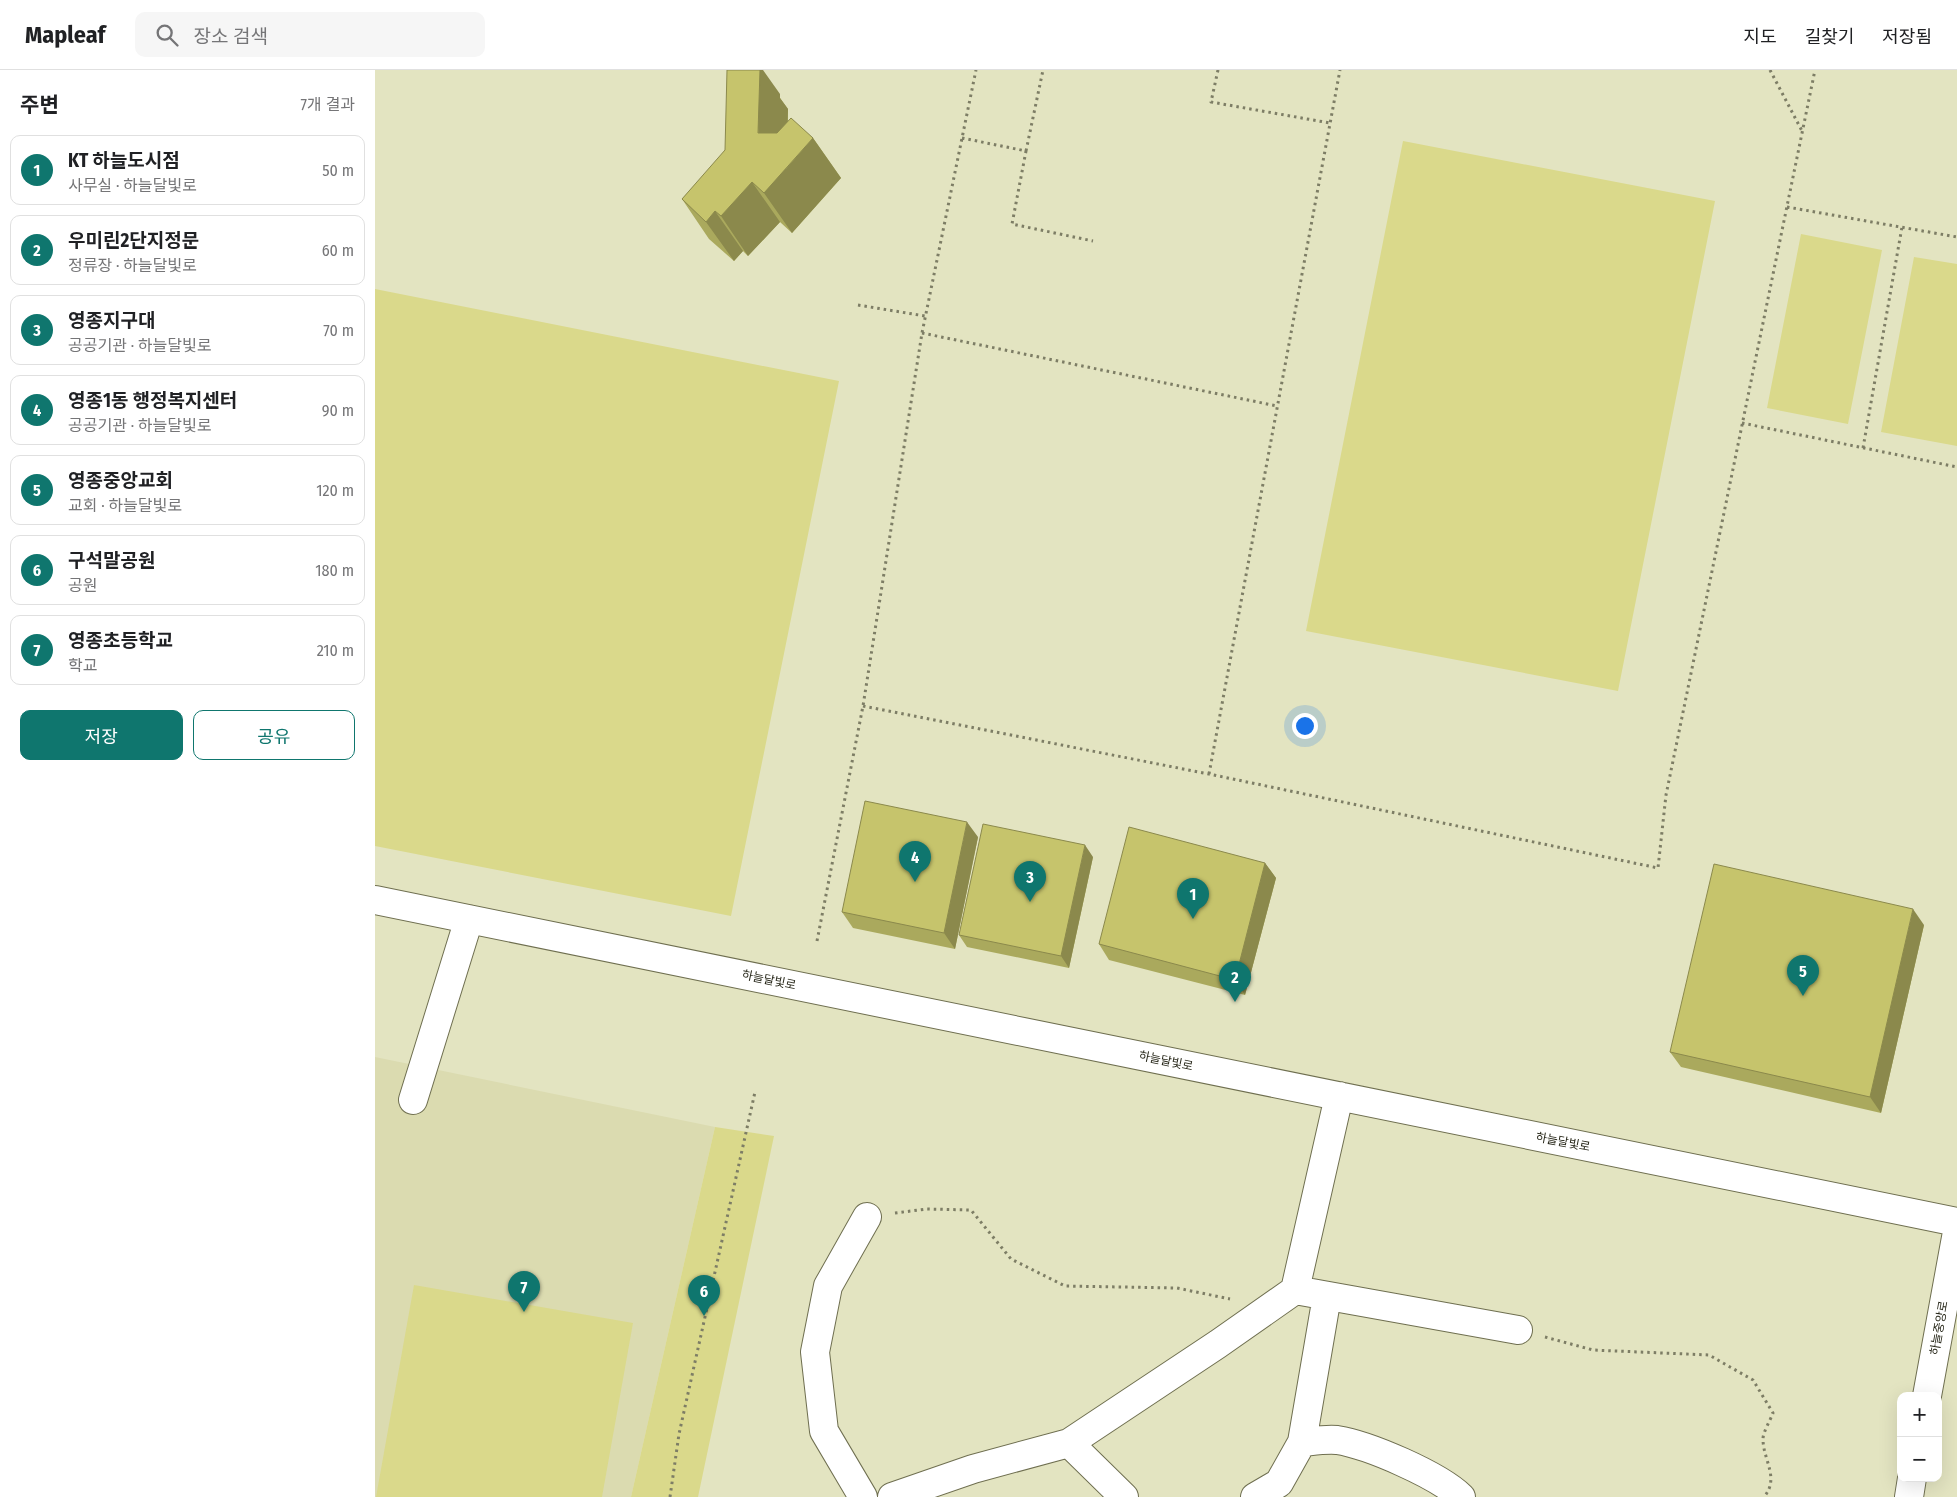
<!DOCTYPE html>
<html lang="ko">
<meta charset="utf-8">
<style>
body{margin:0;font-family:"Fira Sans Condensed","Noto Sans KR",sans-serif;background:#f6f6f6;color:#202124}
.controls{position:absolute;right:15px;bottom:15px;display:grid;overflow:hidden;border-radius:10px;box-shadow:0 5px 20px #0002}
.controls button{width:45px;height:45px;display:grid;place-items:center;padding:0;border:0;border-bottom:1px solid #e0e0e0;background:#fff;color:#202124;font:25px sans-serif}
.you{position:absolute;left:929px;top:655px;width:18px;height:18px;margin:-12px;border:4px solid #fff;border-radius:50%;background:#1a73e8;box-shadow:0 0 0 8px #1a73e833}
.badge{display:grid;place-items:center;width:32px;height:32px;border-radius:50%;background:#0f766e;color:#fff;font-size:16px;font-weight:700}
.pin{position:absolute;translate:-50% -41px;filter:drop-shadow(0 1px 2px #0008)}
.pin::after{content:'';position:absolute;top:26px;width:18px;height:15px;background:inherit;clip-path:polygon(0 0,100% 0,50% 100%)}
.list{margin:0;padding:0;list-style:none}
h2{display:flex;justify-content:space-between;align-items:center;height:65px;margin:0;padding:0 20px;font-size:21px}
h2 small{font-size:16px;font-weight:400;color:#757577}
.list li{display:grid;grid-template-columns:32px 1fr auto;gap:15px;align-items:center;box-sizing:border-box;height:70px;margin:0 10px 10px;padding:0 10px;border:1px solid #e0e0e0;border-radius:10px}
.list b{display:block;font-size:19px;white-space:nowrap}
.list p{margin:0;font-size:16px;white-space:nowrap;color:#757577}
.list em{font-size:16px;font-style:normal;color:#757577}
.actions{display:flex;gap:10px;padding:15px 20px}
.actions a{flex:1;padding:11px 0;border:1px solid #0f766e;border-radius:10px;text-align:center;font-size:18px;color:#0f766e}
.actions .main{background:#0f766e;color:#fff}
.icon{flex:none;width:28px;height:28px;fill:none;stroke:currentColor;stroke-width:2;stroke-linecap:round;stroke-linejoin:round}
.map{position:relative;flex:none;width:1582px;height:1427px;overflow:hidden}
header{display:flex;align-items:center;gap:30px;box-sizing:border-box;height:70px;padding:0 25px;background:#fff;border-bottom:1px solid #e0e0e0}
header strong{font-size:24px}
nav{display:flex;gap:28px;margin-inline-start:auto;font-size:18px}
.search{width:350px;height:45px;background:#f6f6f6;display:flex;align-items:center;gap:12px;box-sizing:border-box;padding:0 18px;border-radius:10px;color:#757577;font-size:19px}
main{display:flex}
aside{flex:1;background:#fff}
.map>svg:first-child{display:block}
.built{fill:#dbdbb0}
.green{fill:#dad98b}
.lines{fill:none;stroke-linecap:round;stroke-linejoin:round}
.minor-casing{stroke:#6f6f50;stroke-width:30}
.path{stroke:#7d7d65;stroke-width:3;stroke-dasharray:2.5 4;stroke-linecap:butt}
.minor{stroke:#fff;stroke-width:28}
.wall{fill:#aaa95d}
.shaded-wall{fill:#8b894c}
.building{fill:#c6c46c;stroke:#8b894c}
.labels{text-anchor:middle;stroke-width:4;stroke-linejoin:round;paint-order:stroke}
.street-label{font-size:12px;fill:#262618;stroke:#fff}
</style>
<header>
<strong>Mapleaf</strong>
<div class="search"><svg class="icon" aria-label="search" viewBox="0 0 24 24"><circle cx="10" cy="10" r="6"/><path d="M15 15l6 6"/></svg>장소 검색</div>
<nav><a>지도</a><a>길찾기</a><a>저장됨</a></nav>
</header>
<main>
<aside>
<h2>주변<small>7개 결과</small></h2>
<ul class="list">
<li><span class="badge">1</span><div><b>KT 하늘도시점</b><p>사무실 · 하늘달빛로</p></div><em>50 m</em></li>
<li><span class="badge">2</span><div><b>우미린2단지정문</b><p>정류장 · 하늘달빛로</p></div><em>60 m</em></li>
<li><span class="badge">3</span><div><b>영종지구대</b><p>공공기관 · 하늘달빛로</p></div><em>70 m</em></li>
<li><span class="badge">4</span><div><b>영종1동 행정복지센터</b><p>공공기관 · 하늘달빛로</p></div><em>90 m</em></li>
<li><span class="badge">5</span><div><b>영종중앙교회</b><p>교회 · 하늘달빛로</p></div><em>120 m</em></li>
<li><span class="badge">6</span><div><b>구석말공원</b><p>공원</p></div><em>180 m</em></li>
<li><span class="badge">7</span><div><b>영종초등학교</b><p>학교</p></div><em>210 m</em></li>
</ul>
<div class="actions"><a class="main">저장</a><a>공유</a></div>
</aside>
<div class="map">
<svg width="1582" height="1427" viewBox="0 0 1582 1427">
<rect width="100%" height="100%" fill="#e3e4c1"/>
<path class="built" d="M0 987 340 1057 256 1427H0Z"/>
<path class="green" d="M1028 71 1340 131 1243 621 931 561Z
M1426 164 1507 180 1473 354 1392 338Z
M1539 187 1582 194V376L1506 362Z
M0 219 464 311 356 846 0 776Z
M340 1057 399 1066 323 1427H256Z
M39 1215 258 1253 227 1427H1Z"/>
<g class="lines">
<defs>
<path id="minor" d="M0 830 1582 1152
M38 1030 94 849
M920 1220 1143 1260
M1552 1326 1582 1162
M927 1372C938 1371 951 1369 962 1370 994 1375 1063 1405 1086 1427
M694 1373 749 1427
M488 1427 449 1361 440 1282 453 1216 492 1147
M517 1427 598 1399 694 1373 843 1274 920 1220 964 1026
M880 1427 904 1413 927 1372 952 1226
M1534 1427 1537 1408"/>
</defs>
<use href="#minor" class="minor-casing"/>
<path class="path" d="M843 0 836 32 955 53
M1395 0 1427 61
M587 68 651 81 637 154 718 171
M651 81 668 0
M1412 137 1582 167
M483 235 550 246
M547 263 902 336
M1367 353 1582 397
M1488 378 1527 157
M488 636 834 704 1283 798 1291 725 1440 0
M834 704 965 0
M442 871 488 636 547 263 601 0
M520 1143 552 1139 596 1140 636 1189 690 1216 802 1218 855 1229
M1170 1267 1218 1280 1334 1285 1378 1310 1398 1343C1395 1351 1388 1362 1388 1369 1388 1390 1405 1408 1389 1427
M295 1427 304 1364 380 1022"/>
<use href="#minor" class="minor"/>
</g>
<path class="wall" d="M405 24V28L413 39V52L438 68 466 108 417 163 405 152 373 186 368 181 359 191 334 169 307 129Z
M603 767 580 879 478 858 467 842Z
M718 787 694 898 592 877 584 865Z
M890 793 901 808 870 925 734 890 724 874Z
M1549 855 1506 1043 1306 997 1295 982Z"/>
<path class="shaded-wall" d="M378 0H388L405 24V28L413 39 411 99 438 68 466 108 417 163 389 123Z
M377 112 405 152 373 186 346 146Z
M340 141 368 181 359 191 331 152Z
M592 752 603 767 580 879 569 863Z
M710 775 718 787 694 898 686 886Z
M890 793 901 808 870 925 860 910Z
M1538 839 1549 855 1506 1043 1495 1027Z"/>
<path class="building" d="M352 0H385L383 63H402L416 48 438 68 389 123 377 112 346 146 340 141 331 152 307 129 350 80Z
M490 731 592 752 569 863 467 842Z
M608 754 710 775 686 886 584 865Z
M754 757 890 793 860 910 724 874Z
M1339 794 1538 839 1495 1027 1295 982Z"/>
<g class="labels">
<g class="street-label">
<text transform="translate(394 910) rotate(12)" y="4">하늘달빛로</text>
<text transform="translate(791 991) rotate(12)" y="4">하늘달빛로</text>
<text transform="translate(1188 1072) rotate(11)" y="4">하늘달빛로</text>
<text transform="translate(1564 1258) rotate(-80)" y="4">하늘중앙로</text>
</g>
</g>
</svg>
<div class="controls">
<button>+</button>
<button>−</button>
</div>
<div class="you"></div>
<div class="pin badge" style="left:818px;top:849px">1</div>
<div class="pin badge" style="left:860px;top:932px">2</div>
<div class="pin badge" style="left:655px;top:832px">3</div>
<div class="pin badge" style="left:540px;top:812px">4</div>
<div class="pin badge" style="left:1428px;top:926px">5</div>
<div class="pin badge" style="left:329px;top:1246px">6</div>
<div class="pin badge" style="left:149px;top:1242px">7</div>
</div>
</main>
